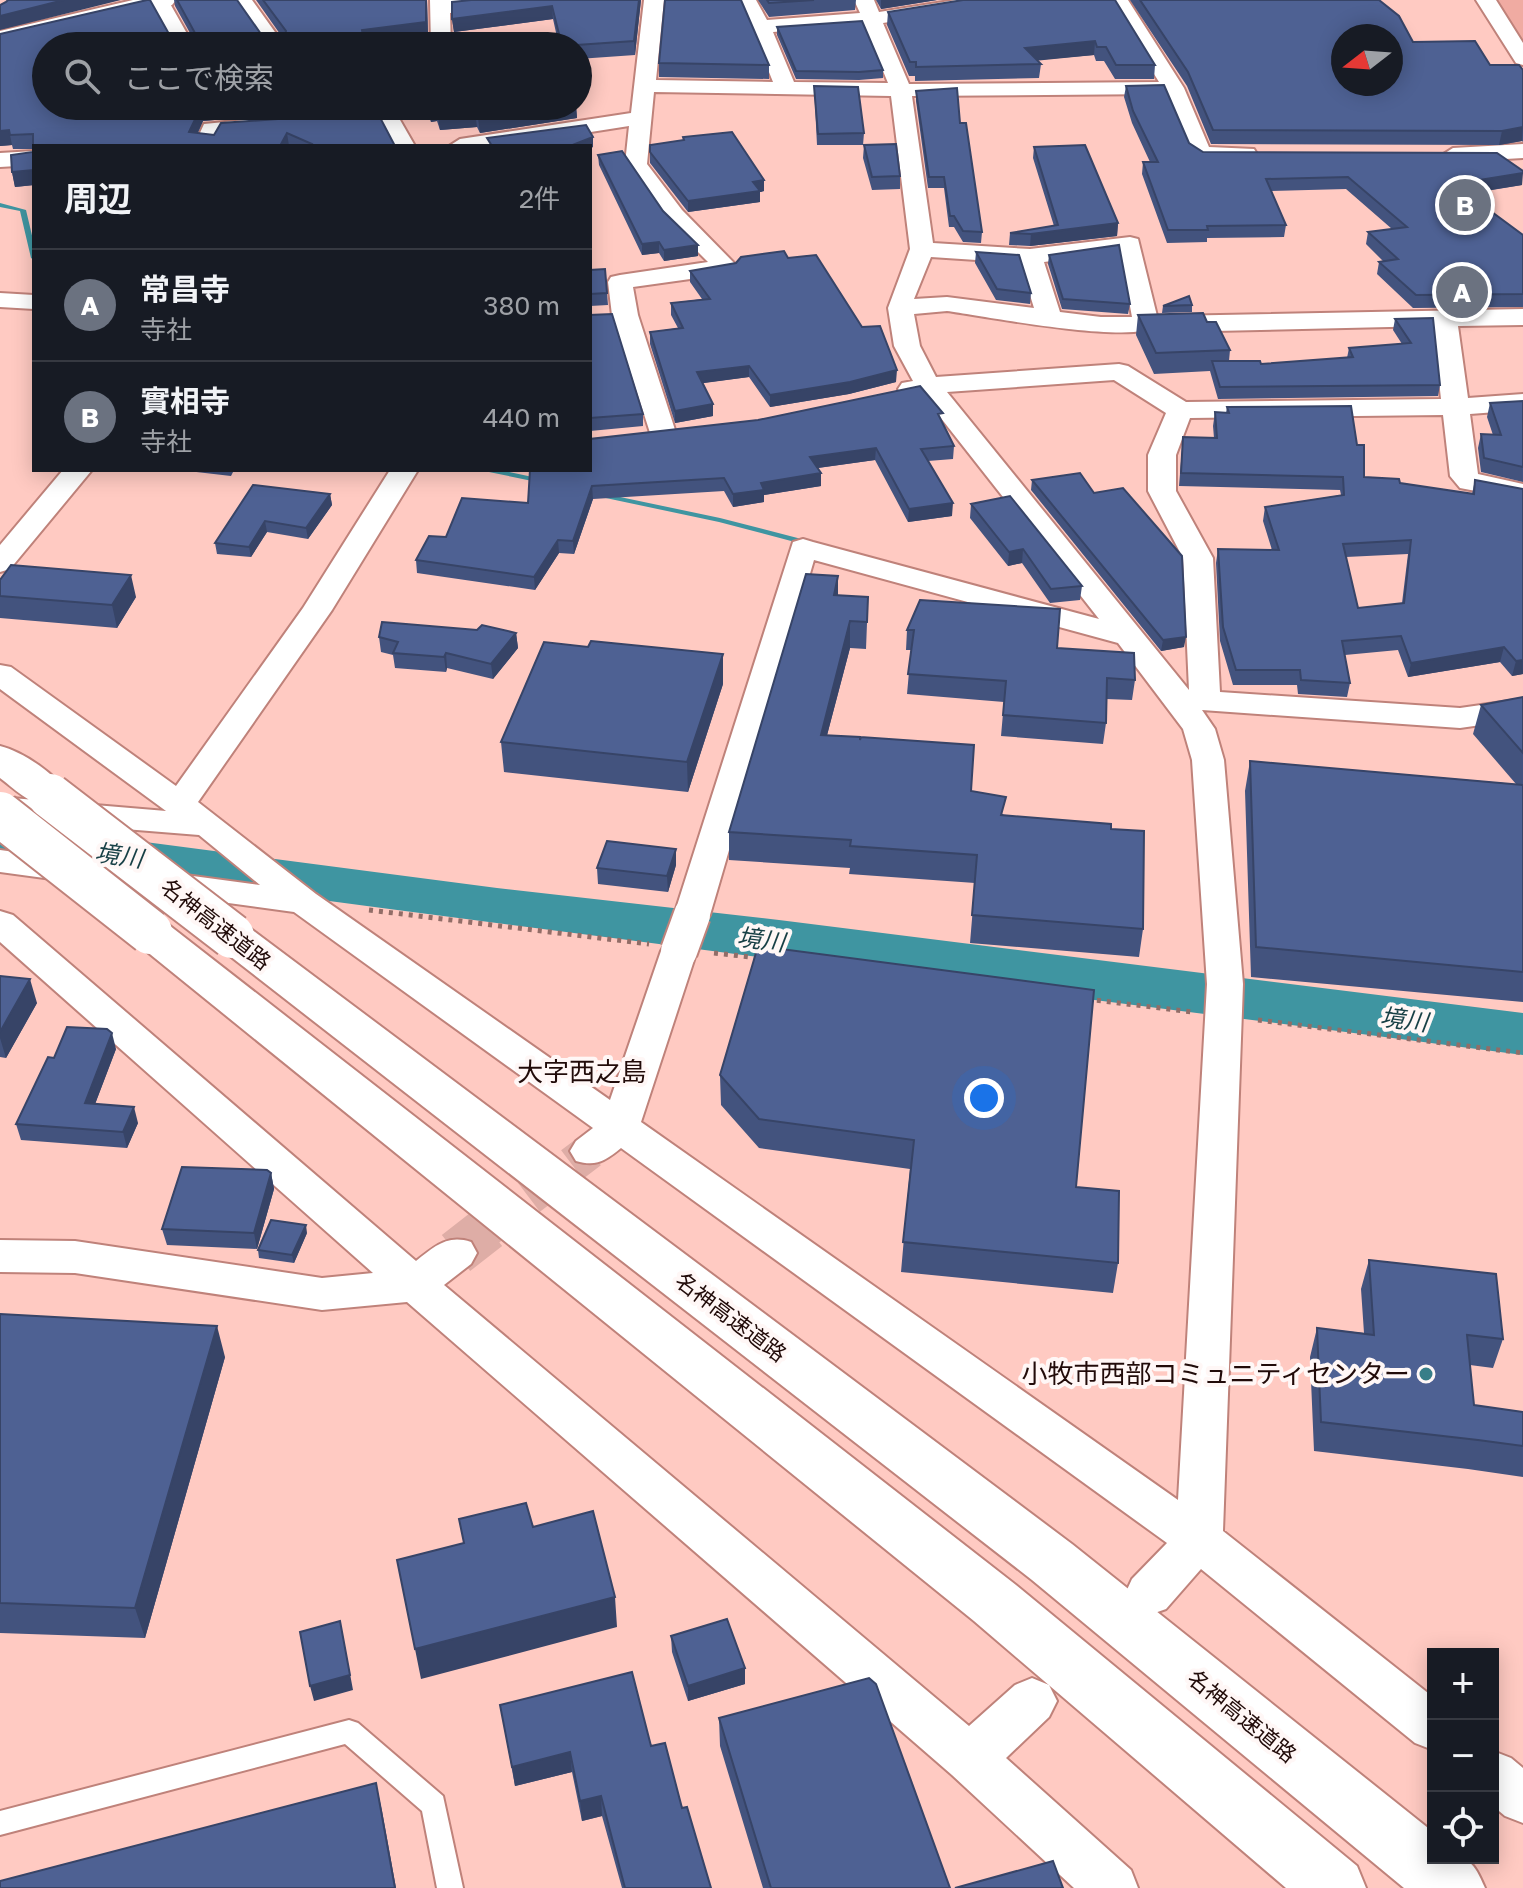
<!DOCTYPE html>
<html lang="ja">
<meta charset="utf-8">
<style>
body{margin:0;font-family:"Golos Text","Noto Sans JP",sans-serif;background:#20242c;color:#f1f3f6}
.controls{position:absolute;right:24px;bottom:24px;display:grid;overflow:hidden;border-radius:0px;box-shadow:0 4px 20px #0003}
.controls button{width:72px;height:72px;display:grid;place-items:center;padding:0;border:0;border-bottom:2px solid #363941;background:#171b24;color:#f1f3f6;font:40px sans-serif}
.compass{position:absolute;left:1331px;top:24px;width:72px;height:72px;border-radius:50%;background:#171b24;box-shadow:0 4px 20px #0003;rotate:253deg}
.you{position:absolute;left:984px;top:1098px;width:28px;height:28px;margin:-20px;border:6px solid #fff;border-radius:50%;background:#1a73e8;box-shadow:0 0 0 12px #1a73e833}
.badge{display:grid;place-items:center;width:52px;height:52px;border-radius:50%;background:#2563eb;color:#fff;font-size:26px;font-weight:700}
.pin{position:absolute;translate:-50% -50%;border:4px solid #fff;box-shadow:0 2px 8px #0006}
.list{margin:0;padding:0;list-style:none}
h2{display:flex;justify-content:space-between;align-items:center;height:104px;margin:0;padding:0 32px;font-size:34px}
h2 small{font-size:26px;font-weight:400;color:#9ea1a6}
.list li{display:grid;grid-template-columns:52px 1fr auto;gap:24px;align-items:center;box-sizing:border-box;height:112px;padding:0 32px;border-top:2px solid #363941}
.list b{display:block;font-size:30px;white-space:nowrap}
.list p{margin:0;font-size:26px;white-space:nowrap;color:#9ea1a6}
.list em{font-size:26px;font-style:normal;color:#9ea1a6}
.icon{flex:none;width:44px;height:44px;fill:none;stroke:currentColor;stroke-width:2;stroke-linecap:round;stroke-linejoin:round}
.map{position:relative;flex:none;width:1523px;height:1888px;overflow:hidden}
.search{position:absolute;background:#171b24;box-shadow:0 4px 20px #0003;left:32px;top:32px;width:560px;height:88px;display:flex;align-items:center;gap:20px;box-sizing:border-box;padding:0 28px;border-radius:44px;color:#9ea1a6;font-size:30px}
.panel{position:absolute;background:#171b24;box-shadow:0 4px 20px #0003;left:32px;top:144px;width:560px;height:328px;border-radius:0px}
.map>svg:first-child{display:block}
.green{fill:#f0aba2}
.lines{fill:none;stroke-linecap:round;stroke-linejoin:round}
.stream{fill:#3f95a1;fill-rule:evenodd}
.river{fill:#3f95a1;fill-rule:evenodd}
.street-tunnel-far1{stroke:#deada6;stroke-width:36;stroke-dasharray:36 18;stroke-linecap:butt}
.street-tunnel{stroke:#deada6;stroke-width:46;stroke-dasharray:46 23;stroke-linecap:butt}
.lane-casing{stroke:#bf827a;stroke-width:4}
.street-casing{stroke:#bf827a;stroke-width:4}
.secondary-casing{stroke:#bf827a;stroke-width:4}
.highway-casing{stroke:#bf827a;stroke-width:4}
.path{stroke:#926d67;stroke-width:5;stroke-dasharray:4 6;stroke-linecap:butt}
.lane{fill:#fff;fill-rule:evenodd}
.street{fill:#fff;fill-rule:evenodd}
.secondary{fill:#fff;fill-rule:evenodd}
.highway{fill:#fff;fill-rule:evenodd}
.street-bridge-casing{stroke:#bf827a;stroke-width:40;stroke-linecap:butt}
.highway-bridge-casing{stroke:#bf827a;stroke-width:48;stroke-linecap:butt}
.street-bridge{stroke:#fff;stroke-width:36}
.highway-bridge{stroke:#fff;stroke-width:44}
.wall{fill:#43537e;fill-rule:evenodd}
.shaded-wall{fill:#374467}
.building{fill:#4e6193;stroke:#374467;stroke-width:2;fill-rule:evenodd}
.poi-dot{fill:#377e88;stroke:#fff7f6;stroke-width:3}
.labels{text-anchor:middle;stroke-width:8;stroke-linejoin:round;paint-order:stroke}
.street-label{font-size:22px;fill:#210b09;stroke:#fff7f6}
.water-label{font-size:24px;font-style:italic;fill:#173f45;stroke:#fff7f6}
.quarter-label{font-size:26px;fill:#210b09;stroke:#fff7f6}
.near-poi-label{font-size:26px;fill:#210b09;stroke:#fff7f6;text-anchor:end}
</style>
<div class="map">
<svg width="1523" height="1888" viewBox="0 0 1523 1888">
<rect width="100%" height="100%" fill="#ffcac2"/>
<path class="green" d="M1495 0H1523V46Z"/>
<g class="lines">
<path class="stream" d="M0 203 26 210 34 244V260L31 258 20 211 0 207Z
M485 470H500L542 479 546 481 542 483 489 472Z
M601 493 720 518 813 542 814 544 810 546 719 522 601 497Z"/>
<path class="river" d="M0 823 497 888 779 920 1523 1013V1055C1016 989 509 927 3 857H0Z"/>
<path class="street-tunnel-far1" d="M486 1230 590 1151"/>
<path class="street-tunnel" d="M456 1253 488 1228
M1054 1681 1138 1605"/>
<defs>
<path id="lane" d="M349 1720 358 1723 443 1796 463 1888H437L422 1811 345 1744 0 1835V1811Z"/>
<path id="street" d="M232 0H252L285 46H265Z
M430 0H521L511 6 450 13 451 46H431Z
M644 0H664L656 80 773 82 751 27 736 0H756L767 20 860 13 854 0H874L879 12 956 0H1000L990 6 883 23 909 84 1159 82 1108 0H1128L1184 88 1209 147 1254 149 1257 154 1254 159H1193L1165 94 912 96 933 243 1030 249 1130 237 1138 239 1158 320 1168 316 1523 309V325L1458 326 1468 398 1523 394V410L1470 414 1478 474 1523 484V500L1460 488 1450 476 1443 415 1190 418 1176 455V491L1213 558 1220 692 1460 708 1523 699V719L1460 728 1202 710 1215 729 1224 760 1243 984 1223 1531 1433 1697V1750L1415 1743 1201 1569 1166 1609 1149 1615 1132 1609 1125 1594 1132 1579 1167 1543 621 1148C605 1161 596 1167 576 1161L570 1151 576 1141 593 1128 294 912 0 872V850L260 885 199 835 0 819V797L166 811 0 689V665L11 667 176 786 303 608 390 470H418L332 610 198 802 316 894 610 1100 661 951 666 942 679 939 692 942 697 951 641 1122 1178 1500 1207 984 1192 760 1183 729 1118 643 814 560 710 915 705 923 692 927 679 923 674 915 793 542 803 539 813 542 1099 619 922 394 911 397 902 395 898 389 902 383 913 381 894 346 888 308 910 249 891 96 654 92 647 164 682 210 738 267 735 272 726 274 633 287 638 315 677 436 673 442H653L612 315 608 282 611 277 620 275 708 262 666 220 625 164 629 126 502 146H449L460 139 631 113ZM864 25 888 83 794 82 773 32ZM1120 252 1132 317H1101L1060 312 1044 262ZM931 257 1020 263 1034 308 947 297 914 299ZM947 311C983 316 1134 345 1157 326L1168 332 1433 326 1441 399 1186 402 1128 366 1119 364 936 377 920 346 914 314ZM1114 380 1166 413 1148 455V491L1183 558 1189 690 947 392Z
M1476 0H1496L1523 43V65L1516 63Z
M149 1 168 0 194 46H174Z
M364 106H392L415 146H393L377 117 328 125 317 119 320 114Z
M265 118 273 120 276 125 273 130 221 135 216 146H194L204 124Z
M1523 144V158L1453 162 1442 155 1453 148Z
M34 151V165L0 167V153Z
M0 293 34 295V309L0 307Z
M63 470H92L10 569 0 572V545Z
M0 911 13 915 416 1261C434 1247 447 1234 471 1242L477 1253 471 1264 444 1285 969 1726 1015 1685 1032 1678 1049 1685 1057 1701 1049 1717 1006 1758 1131 1870 1138 1888H1074L952 1775 407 1302 322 1310 75 1273 0 1272V1240L75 1241 322 1278 373 1273 0 942Z
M1493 1751 1511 1758 1523 1768V1823L1505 1816 1493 1806Z"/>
<path id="secondary" d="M133 0H176L172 5 0 45V31Z"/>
<path id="highway" d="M0 746C24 752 57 775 70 796L64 805C37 812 21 794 0 778Z
M150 917 165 922 1016 1585 1357 1866 1366 1888H1286L974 1621 135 942 128 932 135 922Z
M232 921 247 926 1072 1544 1433 1832V1858C1467 1858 1471 1855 1485 1888H1404L1032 1580 217 946 210 936 217 926Z"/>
</defs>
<use href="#lane" class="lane-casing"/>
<use href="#street" class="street-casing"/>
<use href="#secondary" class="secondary-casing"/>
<use href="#highway" class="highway-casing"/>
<path class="path" d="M369 910 649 944
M714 953 760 958
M1087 999 1192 1012
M1258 1020 1523 1053"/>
<use href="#lane" class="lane"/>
<use href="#street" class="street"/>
<use href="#secondary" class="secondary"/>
<use href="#highway" class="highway"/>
<defs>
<path id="street-bridge" d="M679 951 692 915"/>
<path id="highway-bridge" d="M50 796 232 936
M0 814 150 932"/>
</defs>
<use href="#street-bridge" class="street-bridge-casing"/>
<use href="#highway-bridge" class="highway-bridge-casing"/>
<use href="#street-bridge" class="street-bridge"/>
<use href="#highway-bridge" class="highway-bridge"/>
</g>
<path class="wall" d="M174 0H237L261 34H280L256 0H427L428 35 364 44V46H46V106H320V111L203 121 198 133 214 135 221 123 395 146H34V185L15 187 12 172 33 152V149H13L12 145 0 146V34L190 33 175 6Z
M641 0 635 55 578 59V46H559L553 19 454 32 452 19Z
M758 0H856L855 10 769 17Z
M876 0H937L881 9Z
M1115 0 1155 65 1154 79H1115L1104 61H1096L1094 55 1037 60 1041 64 1039 78 915 81V76H909L887 25 888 12Z
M1130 0H1379L1413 42 1490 65 1523 70V142L1522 141 1499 145 1211 144 1187 86Z
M777 27 883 70V78L859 80 796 79 777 35Z
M659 63 769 65V79L659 77Z
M814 86 864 133 863 145H817Z
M1126 86 1189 143 1203 152 1522 185 1468 194 1523 235V307L1413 308 1377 274 1379 262 1383 261 1366 244 1368 232 1392 229 1346 189 1271 191 1286 225 1284 237 1207 238V242L1167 243 1142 174 1143 162H1150L1132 123 1124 97Z
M916 91 960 123 982 232 981 243 963 242 954 227H949L944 188H928L916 101Z
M425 106H576L577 118 480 133 477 127 440 130 437 121 431 122Z
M683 137 764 191 760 192V202L688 212 650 163V152L683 140Z
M864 145 900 176V189L872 190 863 158Z
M1034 147 1118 223 1117 236 1030 246 1009 245 1010 233 1054 226 1033 158Z
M598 155 663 211 698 256 664 261 659 253 642 255 599 165Z
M976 252 1031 293 1030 304 996 300 975 263Z
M1049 255 1130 304 1128 314 1062 309 1048 264Z
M788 258 896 382 849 394 770 407 749 377 702 383 713 404V416L675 423 650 344V332L678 328 671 315V303L702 299 690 282V271Z
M605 269 608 305 590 306V270Z
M1192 305V312L1162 313 1163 306Z
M590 315 643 414V426L590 431Z
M1138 315 1207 322 1230 350 1229 361 1261 364 1347 358 1349 348 1402 344 1393 330 1395 319 1440 385 1438 396 1218 399 1210 371 1154 374 1136 335Z
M1523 401V482L1481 472 1478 448 1481 434 1493 435 1487 417 1490 403Z
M1227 407 1357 445 1364 477 1472 494 1475 480 1523 618V674L1512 676 1500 662 1408 677 1398 650 1345 655 1350 683 1347 697 1298 694 1297 685H1233L1220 641 1216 563 1218 549 1272 550 1263 521 1265 507 1341 495 1340 490 1179 486 1183 437 1214 438 1213 426 1215 412 1226 413ZM1408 554 1402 603 1358 608 1346 557Z
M942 423 954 446 953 459 928 461 952 516 908 522 875 460 818 468 821 486 764 495V502L733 507 724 491 593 499 574 554 559 553 535 590 417 573 416 560 446 537 528 503 530 470Z
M179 470H234L231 476Z
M1032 480 1184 647 1161 651 1031 490Z
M330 494 332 505 308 539 267 532 251 557 217 554 215 543Z
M971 504 1082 586 1080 600 1050 603 1022 563 1008 566 970 518Z
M838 576V596L868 597 866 649 850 648 827 735 971 791 1004 815 1111 829 1143 929 1139 957 970 943 975 883 849 874 850 868 729 860V832Z
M0 580 136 597 117 628 0 618Z
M907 630 1057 648 1135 680 1132 700 1106 699V723L1103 744 1001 736 1004 702 907 694 911 650H906Z
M516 633 518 648 493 679 447 668 446 672 395 668 393 655 381 652 379 637Z
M723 684 688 792 504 772 501 742Z
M1523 697V1002L1251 977 1245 791 1250 761 1516 784 1473 734 1481 705Z
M676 865 668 892 598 884 597 868Z
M0 976 37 1003 6 1058 0 1057Z
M116 1049 95 1104 138 1123 127 1148 21 1140 16 1124 54 1058Z
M720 1075 1076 1187 1118 1263 1113 1293 901 1272 910 1169 759 1148 721 1105Z
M271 1173 274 1189 257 1249 167 1245 162 1229Z
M307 1233 294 1263 259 1258 258 1250Z
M1369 1260 1503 1339 1493 1368 1470 1365 1474 1405 1523 1412V1477L1468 1469 1314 1451 1310 1357 1317 1328 1364 1333 1361 1289Z
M0 1314 225 1357 145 1638 0 1633Z
M671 1636 745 1668V1684L688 1701 672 1652Z
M500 1705 651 1746 682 1808 711 1888H622L602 1816 582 1821 572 1772 515 1786Z
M719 1718 950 1888H763L720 1746Z"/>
<path class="shaded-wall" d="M64 0H121L0 30V16Z
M427 0 428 35 364 44 362 30Z
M639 0H641L635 55 634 41Z
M881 0H937L881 9Z
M552 6 553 19 454 32 452 19Z
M1095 41 1094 55 1024 62 1025 48Z
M210 106H320V111L203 121 191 146 189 132 201 107Z
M561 106H576L577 118 480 133 478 118Z
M430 107H435L437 121 431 122Z
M475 112 477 127 440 130 438 116Z
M1523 127 1522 141 1499 145 1502 131Z
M9 130 12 145 0 146V131Z
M287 133 289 146H280Z
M593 137V147L590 149V146H570Z
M34 170V185L15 187 12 172Z
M1523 173 1522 185 1452 196 1454 184Z
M764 180V191L760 192V202L688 212V201L753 182Z
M1118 223 1117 236 1030 246 1031 234Z
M659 242V253L642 255V244Z
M698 245V256L664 261V250Z
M749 366V377L697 384V372Z
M897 370 896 382 849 394 770 407V395Z
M713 404V416L675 423V411Z
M876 448 875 460 810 469V457Z
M821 473V486L764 495V502L733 507V494L761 483Z
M592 486 593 499 574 554 573 541Z
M330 494 332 505 308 539 306 528Z
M953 503 952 516 908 522 909 509Z
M265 521 267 532 251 557 249 547Z
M558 540 559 553 535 590 534 577Z
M1023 549 1022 563 1008 566 1009 552Z
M131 575 136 597 117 628 112 605Z
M838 576V603L834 595Z
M850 621V648L820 762 821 735Z
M516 633 518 648 493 679 491 664Z
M1186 637 1184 647 1161 651 1163 640Z
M1504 647 1500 662 1408 677 1411 663Z
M446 653 447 668 446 672 444 657Z
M723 654V684L688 792 687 762Z
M1523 660V674L1512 676 1516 661Z
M676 849V865L668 892 667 876Z
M30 979 37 1003 6 1058 0 1038V1032Z
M112 1033 116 1049 89 1120 85 1103Z
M134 1107 138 1123 127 1148 123 1132Z
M271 1173 274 1189 257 1249 254 1233Z
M306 1225 307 1233 294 1263 292 1255Z
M217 1326 225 1357 145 1638 135 1608Z
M615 1597 617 1627 421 1679 415 1649Z
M343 1636 353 1690 314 1701 310 1686Z
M745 1668V1684L688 1701V1686Z
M570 1752 572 1772 515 1786 512 1767Z
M376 1783 382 1811 396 1888H395Z
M601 1796 602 1816 582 1821 580 1801Z"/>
<path class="building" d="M8 0H64L0 16V5L6 2Z
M147 0H150L169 34 195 33 177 0H237L261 34 285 35 286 31 263 0H426V22L362 30 363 36 330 38 333 44 316 46H46V106H210L201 107 189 132 214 135 221 123 306 117 374 106 395 146H311L312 144 287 133 280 146H34V170L12 172 11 155 33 152V134L10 135 9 130 0 131V34Z
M471 0H639L634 41 562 46 552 6 452 19V2Z
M665 0H741L769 65 659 63Z
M767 0H814L769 3Z
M963 0H1115L1155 65H1116L1106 47H1097L1095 41 1025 48 1041 64 916 67V62H910L888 12Z
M1140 0H1379L1399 16 1413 42 1475 41 1490 65H1519L1523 70V127L1502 131 1213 130 1188 72ZM1343 36H1391V84H1343Z
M862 21 883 70 859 72 796 71 777 27Z
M1164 85 1189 143 1203 152 1497 153 1523 171V173L1454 184 1523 235V294L1416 295 1379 262 1398 259 1368 232 1407 227 1348 177 1266 179 1286 225 1207 226 1208 230H1168L1143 162H1158L1133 111 1126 86Z
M814 86 858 87 864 133 818 134Z
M957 88 960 123H966L982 232 963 231 954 216H950L944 177H929L916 91Z
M429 106H561L478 118 475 112 438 116 435 107H430Z
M586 125 593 137 570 146H492L487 138Z
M732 132 764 180 753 182 760 191 688 201 650 152V145L684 140 683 137Z
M896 144 900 176 872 177 864 145Z
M1085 145 1118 223 1031 234 1010 233 1058 225 1034 147Z
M622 151 663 211 698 245 664 250 659 242 642 244 598 155Z
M1119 245 1130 304 1063 299 1049 255Z
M784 251 788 258 816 255 862 327 880 326 897 370 850 382 770 395 749 366 697 372 713 404 675 411 650 332 683 328 671 303 710 299 690 271 736 263 741 257Z
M976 252 1019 255 1031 293 997 289Z
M605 269 607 293 590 294V270Z
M1189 296 1192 305 1163 306Z
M1203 313 1207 322H1216L1230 350 1156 353 1138 315Z
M612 314 643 414 590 418V315Z
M1433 318 1440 385 1220 387 1212 361H1260L1261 364 1353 357 1349 348 1411 343 1395 319Z
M920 386 943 413 938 414 954 446 921 449 953 503 909 509 876 448 810 457 821 473 761 483 764 490 733 494 724 478 592 486 573 541 558 540 534 577 416 560 429 536 446 537 462 498 528 503 530 470H590V439L758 420Z
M1523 401V467L1484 458 1481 434 1501 435 1490 403Z
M1351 406 1357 445H1364V477L1399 479 1400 483 1474 494 1475 480 1523 489V660L1516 661 1504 647 1411 663 1401 636 1342 641 1350 683 1301 680 1300 670H1236L1223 627 1218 549 1279 550 1265 507 1344 495 1343 477 1181 473 1183 437 1217 438 1215 412 1229 413 1227 407ZM1411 540 1404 603 1358 608 1343 544Z
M1080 473 1094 493 1123 488 1182 556 1186 637 1163 640 1032 480Z
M253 485 330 494 306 528 265 521 249 547 215 543Z
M1010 496 1082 586 1051 589 1023 549 1009 552 971 504Z
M11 565 131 575 112 605 0 596V580Z
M806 574 838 576 834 595 868 597 867 622 850 621 821 735 860 737V740L861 737 974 745 971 791 1006 797 1001 815 1111 824V829L1144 831 1143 929 972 915 977 855 850 846 851 840 729 832Z
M920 600 1060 609 1057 648 1134 653 1135 680 1107 678 1106 723 1003 715 1006 681 908 674 914 630H907Z
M382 622 477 630 482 625 516 633 491 664 446 653 444 657 393 653 398 642 379 637Z
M591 641 723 654 687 762 501 742 544 642 588 647Z
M1523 697V753L1481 705Z
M1250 761 1523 785V972L1256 947Z
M607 841 676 849 667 876 597 868Z
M758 946 1094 990 1076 1187 1119 1191 1118 1263 903 1242 914 1140 759 1119 720 1075Z
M0 976 30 979 0 1032Z
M67 1027 107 1029 112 1033 85 1103 134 1107 123 1132 16 1124 48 1057 54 1058Z
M182 1167 267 1170 271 1173 254 1233 162 1229Z
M271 1220 306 1225 292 1255 258 1250Z
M1369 1260 1496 1274 1503 1339 1467 1335 1474 1405 1523 1412V1446L1478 1440 1321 1422 1317 1328 1374 1335Z
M0 1314 217 1326 135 1608 0 1603Z
M526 1503 533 1527 593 1511 615 1597 415 1649 397 1560 464 1543 459 1519Z
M727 1619 745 1668 688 1686 671 1636Z
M340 1621 350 1675 310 1686 300 1632Z
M632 1672 651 1746 665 1743 682 1808 687 1807 711 1888H625L601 1796 580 1801 570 1752 512 1767 500 1705Z
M869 1678 876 1684 950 1888H771L719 1718Z
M376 1783 395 1888H0V1881Z
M1053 1861 1063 1888H955Z"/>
<circle class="poi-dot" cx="1426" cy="1374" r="8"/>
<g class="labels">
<g class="street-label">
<text transform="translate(216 924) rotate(38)" y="8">名神高速道路</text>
<text transform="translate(731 1317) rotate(37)" y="8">名神高速道路</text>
<text transform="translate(1242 1716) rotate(39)" y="8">名神高速道路</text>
</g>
<g class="water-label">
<text transform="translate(119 856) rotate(8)" y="8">境川</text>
<text transform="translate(761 940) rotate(7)" y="8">境川</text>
<text transform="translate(1404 1020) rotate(7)" y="8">境川</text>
</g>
<g class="quarter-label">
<text x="582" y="1081">大字西之島</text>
</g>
<g class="near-poi-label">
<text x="1410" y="1383">小牧市西部コミュニティセンター</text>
</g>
</g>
</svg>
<div class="controls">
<button>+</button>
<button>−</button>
<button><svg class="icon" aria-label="locate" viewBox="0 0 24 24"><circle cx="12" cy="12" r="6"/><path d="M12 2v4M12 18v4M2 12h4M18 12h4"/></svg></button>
</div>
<svg class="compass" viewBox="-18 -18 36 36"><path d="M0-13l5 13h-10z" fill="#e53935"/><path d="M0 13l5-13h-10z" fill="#9ea1a6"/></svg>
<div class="you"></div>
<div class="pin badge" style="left:1462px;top:292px;background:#6b7280">A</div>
<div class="pin badge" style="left:1465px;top:205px;background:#6b7280">B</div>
<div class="search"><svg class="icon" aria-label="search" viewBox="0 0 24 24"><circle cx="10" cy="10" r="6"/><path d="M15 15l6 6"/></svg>ここで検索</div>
<section class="panel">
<h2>周辺<small>2件</small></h2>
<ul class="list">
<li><span class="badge" style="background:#6b7280">A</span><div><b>常昌寺</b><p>寺社</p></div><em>380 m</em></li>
<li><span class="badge" style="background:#6b7280">B</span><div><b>實相寺</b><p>寺社</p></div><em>440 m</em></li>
</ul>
</section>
</div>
